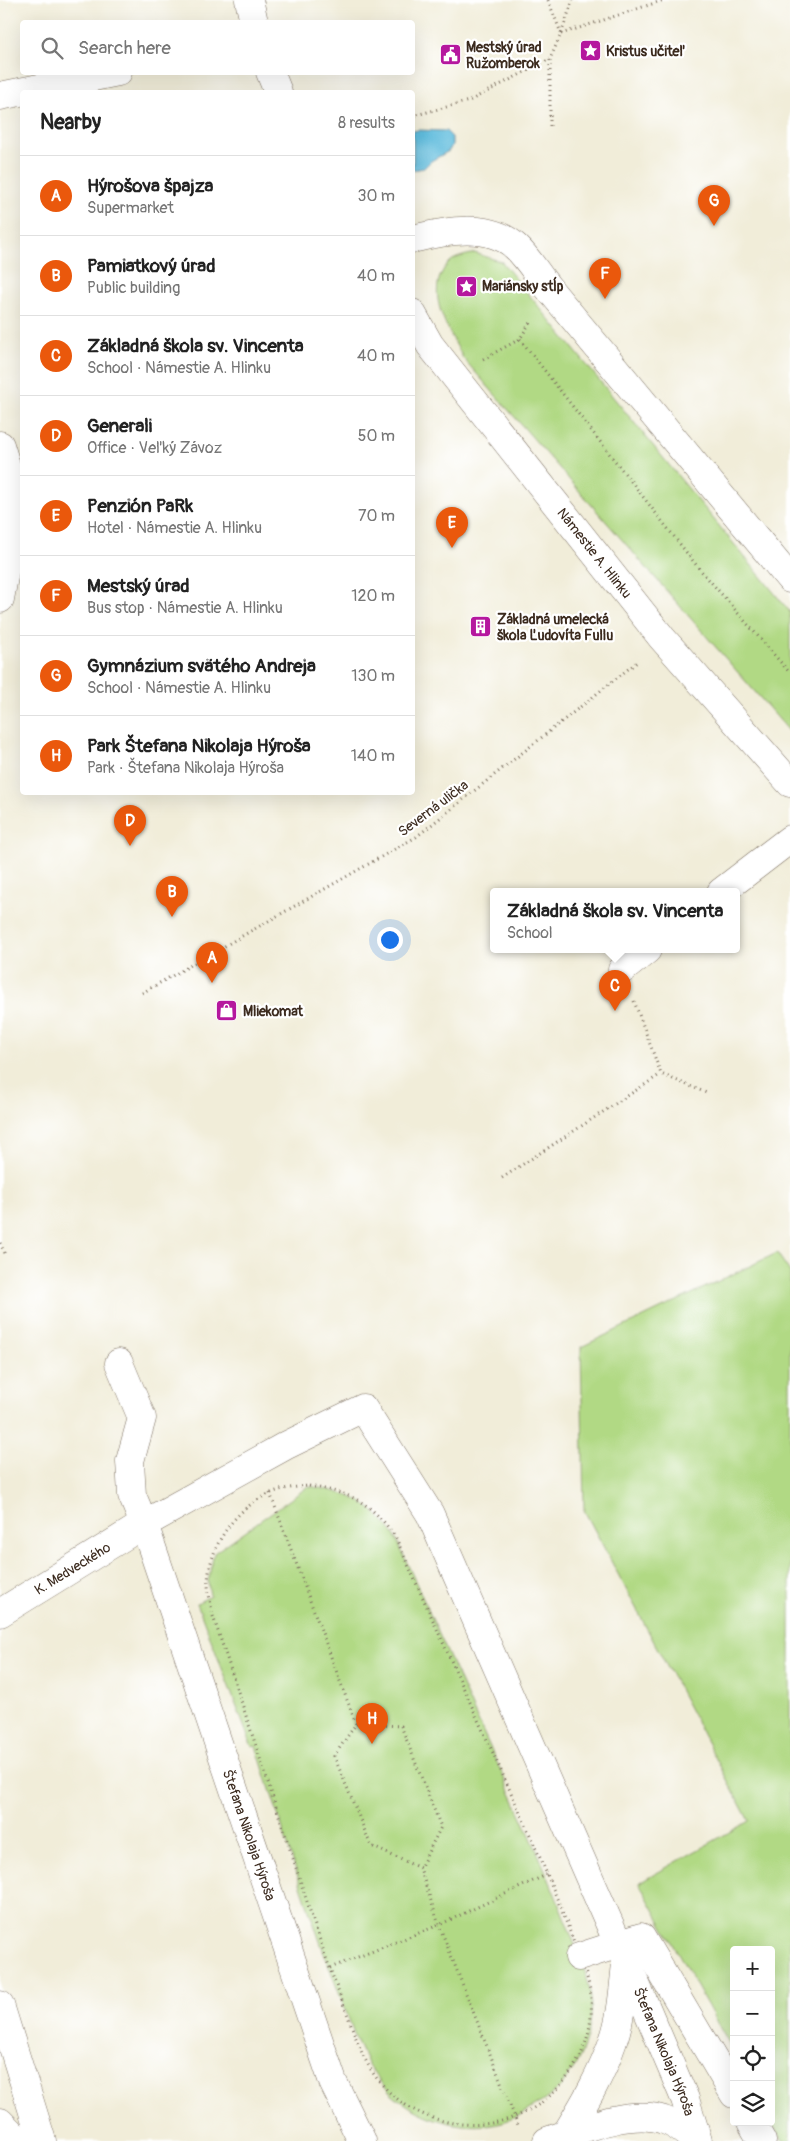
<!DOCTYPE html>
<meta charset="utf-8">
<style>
body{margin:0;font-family:Pangolin,sans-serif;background:#f2f2f2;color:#222}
.controls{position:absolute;right:15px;bottom:15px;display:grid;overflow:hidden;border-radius:5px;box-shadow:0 5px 20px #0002}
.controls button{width:45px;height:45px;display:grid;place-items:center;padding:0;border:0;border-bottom:1px solid #e0e0e0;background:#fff;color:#222;font:25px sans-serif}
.you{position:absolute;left:389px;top:939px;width:18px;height:18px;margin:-12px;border:4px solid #fff;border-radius:50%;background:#1a73e8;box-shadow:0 0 0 8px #1a73e833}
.badge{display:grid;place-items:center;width:32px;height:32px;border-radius:50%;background:#ea580c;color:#fff;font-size:16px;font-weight:700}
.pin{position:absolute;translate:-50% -41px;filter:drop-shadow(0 1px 2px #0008)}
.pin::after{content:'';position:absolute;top:26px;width:18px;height:15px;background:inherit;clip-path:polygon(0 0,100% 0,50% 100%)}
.popup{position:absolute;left:490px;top:888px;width:250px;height:65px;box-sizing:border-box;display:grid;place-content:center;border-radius:5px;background:#fff;filter:drop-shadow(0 1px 4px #0005);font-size:16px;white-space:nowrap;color:#767676}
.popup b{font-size:19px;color:#222}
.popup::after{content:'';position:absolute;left:50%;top:100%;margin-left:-10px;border:10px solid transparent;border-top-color:#fff}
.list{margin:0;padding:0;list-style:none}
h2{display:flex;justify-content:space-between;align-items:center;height:65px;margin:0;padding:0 20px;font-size:21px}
h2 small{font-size:16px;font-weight:400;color:#767676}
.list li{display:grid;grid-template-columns:32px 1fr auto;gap:15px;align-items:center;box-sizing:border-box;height:80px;padding:0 20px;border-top:1px solid #e0e0e0}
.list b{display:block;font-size:19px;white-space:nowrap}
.list p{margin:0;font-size:16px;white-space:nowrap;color:#767676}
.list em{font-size:16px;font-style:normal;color:#767676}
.icon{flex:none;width:28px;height:28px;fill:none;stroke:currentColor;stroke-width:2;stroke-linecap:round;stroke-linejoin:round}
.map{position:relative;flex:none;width:790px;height:2141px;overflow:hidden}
.search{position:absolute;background:#fff;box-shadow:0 5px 20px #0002;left:20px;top:20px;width:395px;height:55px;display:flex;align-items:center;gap:12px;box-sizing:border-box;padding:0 18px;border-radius:5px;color:#767676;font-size:19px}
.panel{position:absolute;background:#fff;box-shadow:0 5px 20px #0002;left:20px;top:90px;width:395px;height:705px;border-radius:5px}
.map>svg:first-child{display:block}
.green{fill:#b1d984;stroke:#768251}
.water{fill:#5ebcdd;stroke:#4c737e}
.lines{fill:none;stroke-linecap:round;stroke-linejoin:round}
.minor-casing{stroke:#7b6e5f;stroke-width:29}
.path{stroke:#7b6e5f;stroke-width:3;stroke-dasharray:1 4;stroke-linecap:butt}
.minor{stroke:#fff;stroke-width:28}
.labels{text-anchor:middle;stroke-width:4.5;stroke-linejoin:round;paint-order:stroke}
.poi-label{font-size:14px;font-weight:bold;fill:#3b2a1e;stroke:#fff;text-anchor:start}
.street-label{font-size:14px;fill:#3b2a1e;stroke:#fff}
</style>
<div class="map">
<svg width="790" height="2141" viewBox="0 0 790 2141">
<rect width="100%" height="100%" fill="#fff"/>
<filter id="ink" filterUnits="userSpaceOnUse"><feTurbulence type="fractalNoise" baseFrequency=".02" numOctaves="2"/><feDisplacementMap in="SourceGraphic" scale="10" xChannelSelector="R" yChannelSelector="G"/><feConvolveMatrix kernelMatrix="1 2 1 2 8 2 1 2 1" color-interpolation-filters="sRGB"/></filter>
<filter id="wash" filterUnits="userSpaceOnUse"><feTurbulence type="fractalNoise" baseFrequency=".0096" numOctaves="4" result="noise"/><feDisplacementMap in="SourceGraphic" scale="20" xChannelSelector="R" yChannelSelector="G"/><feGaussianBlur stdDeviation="1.12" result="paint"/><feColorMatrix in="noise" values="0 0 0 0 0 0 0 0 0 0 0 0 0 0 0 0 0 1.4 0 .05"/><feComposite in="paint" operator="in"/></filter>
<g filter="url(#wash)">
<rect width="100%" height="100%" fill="#f1edd9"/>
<path class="green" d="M475 253 502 262 790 612V732L463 358C449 330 421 290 450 262 455 257 468 255 475 253Z
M777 1253 790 1272V2141H783L771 2120V1950H734V2053L639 1883 749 1821 584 1510 581 1347Z
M309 1486C353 1494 368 1500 395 1536 438 1632 481 1728 525 1824 542 1861 557 1899 572 1937 579 1956 589 1978 591 1998 595 2036 573 2084 540 2103 531 2108 523 2114 514 2118 468 2137 414 2119 382 2084 362 2062 354 2032 344 2006 310 1920 284 1832 256 1746L252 1747 197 1603 210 1596 208 1582 214 1553Z"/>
<path class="water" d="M418 130 446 131 452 137V145L449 151 431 161 424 168 413 170V131Z"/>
</g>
<g filter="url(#ink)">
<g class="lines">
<defs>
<g id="minor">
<path d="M249 0 254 22"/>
<path d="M270 72 278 92"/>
<path d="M0 96 118 72"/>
<path d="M412 239C445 231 489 222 516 247 529 259 539 277 550 290L790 579"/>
<path id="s1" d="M412 313 430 345 662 638 790 783"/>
<path d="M0 445 8 471 14 522 0 599"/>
<path d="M721 892 790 839"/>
<path d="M622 970 647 950"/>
<path id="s2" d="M119 1363 142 1418 130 1461 132 1495 144 1524 333 2082 362 2141"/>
<path id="s3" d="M0 1613 144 1524 285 1446 363 1408 430 1514 642 1998 685 2099 698 2141"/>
<path d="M579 1957 641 1937 734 2094"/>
<path d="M0 2005 42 2141"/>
<path d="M0 2122 19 2141"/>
<path d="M751 2122 762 2141"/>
<path d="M566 2134C584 2104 602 2074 613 2041 622 2016 623 1989 626 1964"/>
<path d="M547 2141C580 2130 630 2108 664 2120 677 2124 686 2133 696 2141"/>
</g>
</defs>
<use href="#minor" class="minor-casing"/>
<path class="path" d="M548 0 561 33
M561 34 664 0
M412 116 469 101 550 59
M550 126V59L561 34 573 0
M520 339 697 566 790 673
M483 359 520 339 531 321
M142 993 416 837 637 662
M634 1001 661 1074 709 1094
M502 1178 661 1074
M0 1243 6 1256
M309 1486C353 1494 368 1500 395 1536 439 1634 483 1731 527 1828 543 1864 558 1900 572 1937 579 1956 590 1979 591 1999 594 2035 578 2069 553 2093 504 2140 421 2133 379 2081 363 2061 356 2038 348 2016 334 1981 322 1947 310 1911 278 1812 245 1713 212 1613 211 1603 208 1593 208 1583 209 1545 236 1507 271 1493 283 1488 296 1487 309 1486Z
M270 1493 356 1724 334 1756 371 1846 420 1868 439 1925 518 2125
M356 1724 401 1726 441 1827 420 1868
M330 1968 439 1925 548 1874"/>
<use href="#minor" class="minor"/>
</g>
</g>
<defs>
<symbol id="sight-square" viewBox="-11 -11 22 22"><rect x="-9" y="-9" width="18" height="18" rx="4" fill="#b5179e" stroke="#fff"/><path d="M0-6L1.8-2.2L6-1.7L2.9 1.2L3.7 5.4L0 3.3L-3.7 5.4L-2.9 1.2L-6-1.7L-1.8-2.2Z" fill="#fff"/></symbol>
<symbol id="civic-square" viewBox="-11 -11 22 22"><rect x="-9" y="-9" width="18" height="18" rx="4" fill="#b5179e" stroke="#fff"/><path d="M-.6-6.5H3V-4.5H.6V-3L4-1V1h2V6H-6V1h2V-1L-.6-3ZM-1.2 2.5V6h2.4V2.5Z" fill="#fff"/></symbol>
<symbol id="building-square" viewBox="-11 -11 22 22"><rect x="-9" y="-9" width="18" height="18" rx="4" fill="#b5179e" stroke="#fff"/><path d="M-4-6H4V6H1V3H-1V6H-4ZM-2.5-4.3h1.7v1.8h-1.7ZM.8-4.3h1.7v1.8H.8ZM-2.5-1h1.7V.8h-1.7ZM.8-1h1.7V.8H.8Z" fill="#fff"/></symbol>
<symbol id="shop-square" viewBox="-11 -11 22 22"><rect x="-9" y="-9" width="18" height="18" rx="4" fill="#b5179e" stroke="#fff"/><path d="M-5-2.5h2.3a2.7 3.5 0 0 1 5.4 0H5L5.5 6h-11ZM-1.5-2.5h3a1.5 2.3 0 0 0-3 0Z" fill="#fff"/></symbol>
</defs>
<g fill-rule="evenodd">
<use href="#sight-square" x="578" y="38" width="25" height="25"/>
<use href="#civic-square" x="438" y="42" width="25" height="25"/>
<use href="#sight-square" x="454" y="274" width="25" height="25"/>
<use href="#building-square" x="468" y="614" width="25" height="25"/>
<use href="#shop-square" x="214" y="998" width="25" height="25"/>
</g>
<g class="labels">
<g class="poi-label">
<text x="466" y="52">Mestský úrad<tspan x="466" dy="16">Ružomberok</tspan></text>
<text x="606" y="56">Kristus učiteľ</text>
<text x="482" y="291">Mariánsky stĺp</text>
<text x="497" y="624">Základná umelecká<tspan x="497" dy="16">škola Ľudovíta Fullu</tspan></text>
<text x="243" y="1016">Mliekomat</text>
</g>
<g class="street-label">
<text dy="5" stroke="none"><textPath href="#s1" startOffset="302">Námestie A. Hlinku</textPath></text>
<text transform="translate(433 808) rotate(-37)" y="5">Severná ulička</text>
<text dy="5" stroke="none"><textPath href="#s3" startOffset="85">K. Medveckého</textPath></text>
<text dy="5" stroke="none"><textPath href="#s2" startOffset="498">Štefana Nikolaja Hýroša</textPath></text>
<text dy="5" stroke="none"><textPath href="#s3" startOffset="1129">Štefana Nikolaja Hýroša</textPath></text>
</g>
</g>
</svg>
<div class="controls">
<button>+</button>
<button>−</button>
<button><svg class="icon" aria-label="locate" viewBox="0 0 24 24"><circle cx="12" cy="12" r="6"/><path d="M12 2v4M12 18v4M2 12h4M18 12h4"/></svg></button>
<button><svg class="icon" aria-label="layers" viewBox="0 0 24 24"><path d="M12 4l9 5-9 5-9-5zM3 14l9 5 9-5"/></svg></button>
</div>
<div class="you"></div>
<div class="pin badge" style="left:212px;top:983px">A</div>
<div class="pin badge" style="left:172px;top:917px">B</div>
<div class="pin badge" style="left:615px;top:1011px">C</div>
<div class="popup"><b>Základná škola sv. Vincenta</b>School</div>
<div class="pin badge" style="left:130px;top:846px">D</div>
<div class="pin badge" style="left:452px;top:548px">E</div>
<div class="pin badge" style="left:605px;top:299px">F</div>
<div class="pin badge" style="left:714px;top:226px">G</div>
<div class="pin badge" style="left:372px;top:1744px">H</div>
<div class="search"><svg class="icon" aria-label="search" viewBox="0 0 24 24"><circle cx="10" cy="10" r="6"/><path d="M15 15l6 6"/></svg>Search here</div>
<section class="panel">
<h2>Nearby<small>8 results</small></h2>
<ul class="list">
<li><span class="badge">A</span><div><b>Hýrošova špajza</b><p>Supermarket</p></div><em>30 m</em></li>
<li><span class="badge">B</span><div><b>Pamiatkový úrad</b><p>Public building</p></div><em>40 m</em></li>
<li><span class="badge">C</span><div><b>Základná škola sv. Vincenta</b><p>School · Námestie A. Hlinku</p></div><em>40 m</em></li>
<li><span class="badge">D</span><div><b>Generali</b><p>Office · Veľký Závoz</p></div><em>50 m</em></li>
<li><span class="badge">E</span><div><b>Penzión PaRk</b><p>Hotel · Námestie A. Hlinku</p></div><em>70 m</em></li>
<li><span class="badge">F</span><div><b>Mestský úrad</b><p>Bus stop · Námestie A. Hlinku</p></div><em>120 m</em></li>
<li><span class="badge">G</span><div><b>Gymnázium svätého Andreja</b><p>School · Námestie A. Hlinku</p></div><em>130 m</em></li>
<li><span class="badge">H</span><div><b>Park Štefana Nikolaja Hýroša</b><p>Park · Štefana Nikolaja Hýroša</p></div><em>140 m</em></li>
</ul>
</section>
</div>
